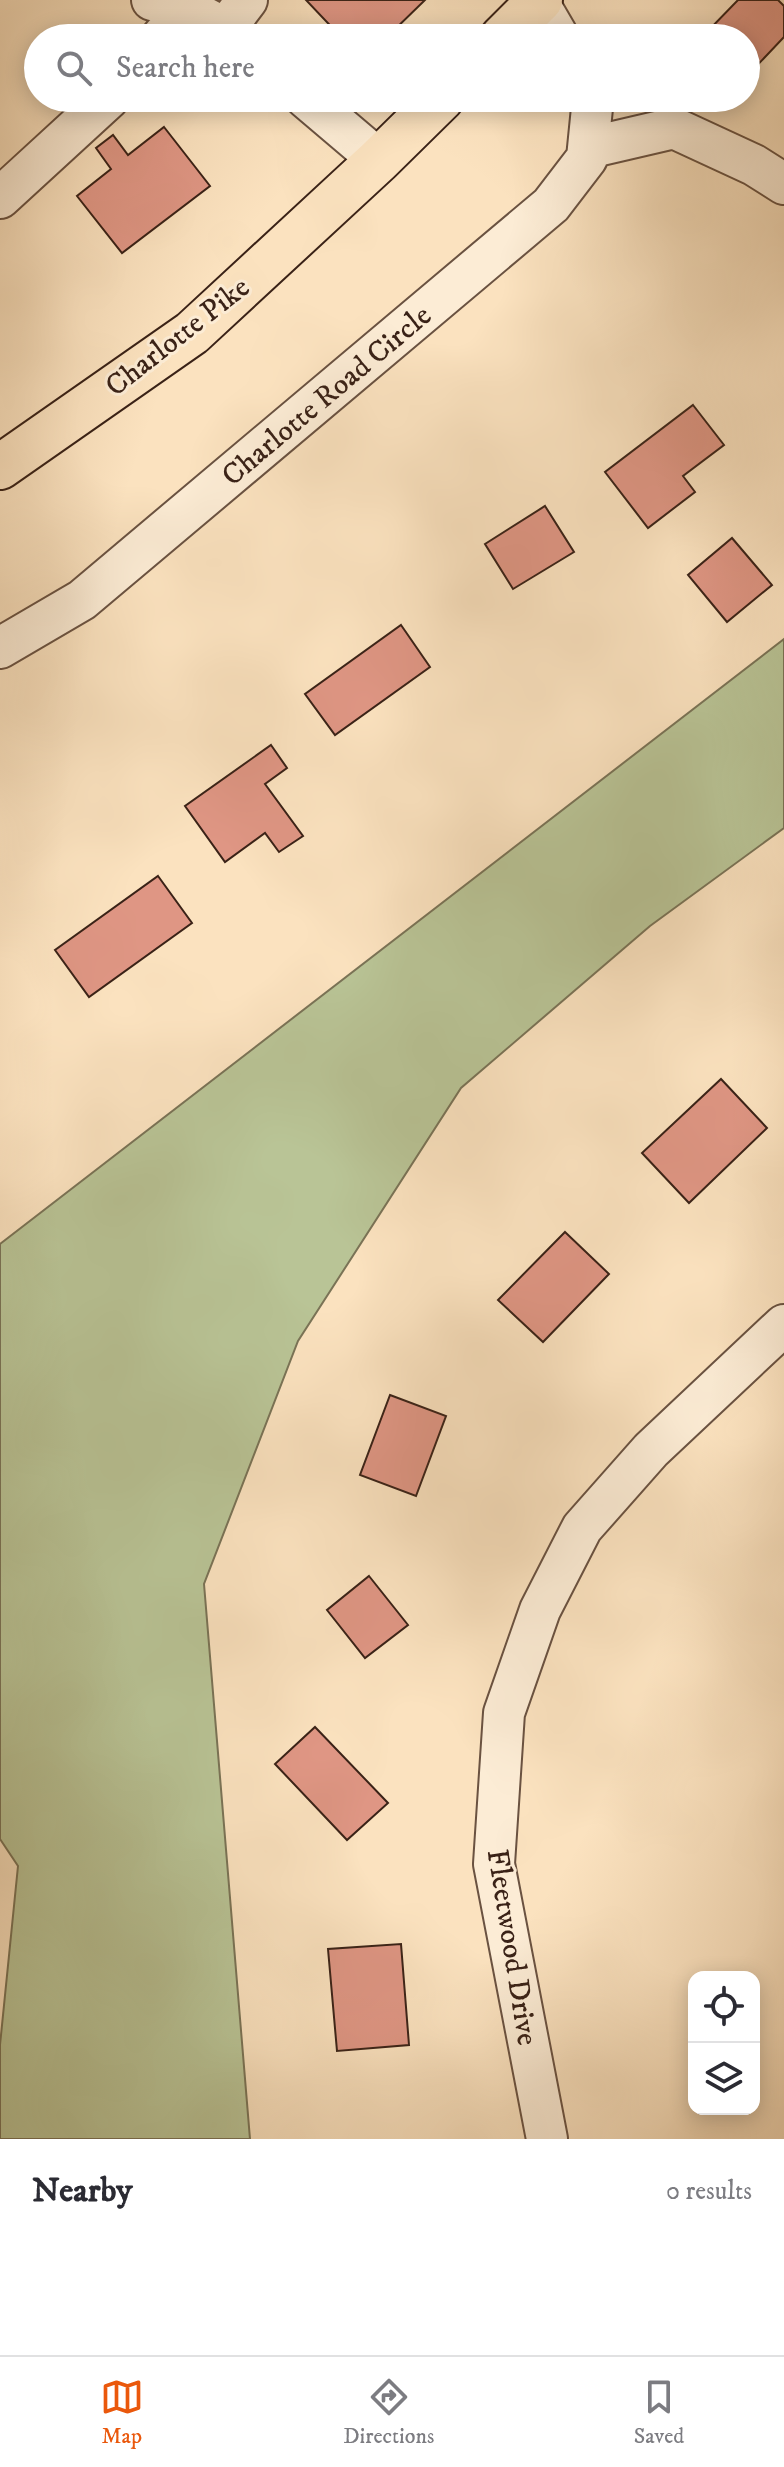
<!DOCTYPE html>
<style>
body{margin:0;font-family:"IM FELL DW Pica",serif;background:#f7f7f7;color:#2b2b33}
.controls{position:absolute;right:24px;bottom:24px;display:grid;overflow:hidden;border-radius:16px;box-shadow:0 4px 20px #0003}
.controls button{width:72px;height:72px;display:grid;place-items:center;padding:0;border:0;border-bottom:2px solid #e1e1e2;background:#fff;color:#2b2b33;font:40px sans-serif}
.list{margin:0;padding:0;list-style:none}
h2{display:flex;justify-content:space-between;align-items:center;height:104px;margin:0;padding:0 32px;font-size:34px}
h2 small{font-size:26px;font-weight:400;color:#7c7c81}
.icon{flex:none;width:44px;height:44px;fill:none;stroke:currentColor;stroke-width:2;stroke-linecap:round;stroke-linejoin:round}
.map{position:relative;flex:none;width:784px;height:2139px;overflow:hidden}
.search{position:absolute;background:#fff;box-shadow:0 4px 20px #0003;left:24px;right:24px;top:24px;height:88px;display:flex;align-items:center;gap:20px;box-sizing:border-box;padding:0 28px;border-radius:44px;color:#7c7c81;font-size:30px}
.sheet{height:216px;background:#fff}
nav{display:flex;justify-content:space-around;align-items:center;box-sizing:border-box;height:112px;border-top:2px solid #e1e1e2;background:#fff;font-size:22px;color:#7c7c81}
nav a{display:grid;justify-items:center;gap:4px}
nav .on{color:#ea580c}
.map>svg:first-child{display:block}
.green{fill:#b9c496;stroke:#7a7356;stroke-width:2}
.building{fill:#df9684;stroke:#3a2217;stroke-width:2}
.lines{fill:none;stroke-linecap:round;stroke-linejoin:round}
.minor-casing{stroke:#6a5241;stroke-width:44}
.major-casing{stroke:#3a2217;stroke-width:48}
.minor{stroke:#fcecd5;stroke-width:40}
.major{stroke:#fbe2bf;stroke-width:44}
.labels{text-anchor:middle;stroke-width:6;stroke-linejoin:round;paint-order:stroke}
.street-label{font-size:30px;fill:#3a2217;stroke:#fcecd5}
</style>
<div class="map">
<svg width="784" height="2139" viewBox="0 0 784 2139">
<rect width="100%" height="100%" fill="#fbe2bf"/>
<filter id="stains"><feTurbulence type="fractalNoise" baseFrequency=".0025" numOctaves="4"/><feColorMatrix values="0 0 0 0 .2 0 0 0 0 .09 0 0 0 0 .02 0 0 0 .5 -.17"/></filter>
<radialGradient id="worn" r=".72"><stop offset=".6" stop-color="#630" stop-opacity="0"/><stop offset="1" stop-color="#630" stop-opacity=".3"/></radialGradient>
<path class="green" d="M784 639V828L650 926 461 1088 298 1341 204 1584 250 2139H0V2045L18 1866 0 1839V1244Z"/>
<path class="building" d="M306 0H425L386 38H342Z
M738 0H778L784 6V37L747 76 746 38H707L704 35Z
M164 127 210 186 122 253 77 196 111 169 96 148 113 135 128 155Z
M693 405 724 445 683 476 695 492 648 528 605 472Z
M545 506 574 552 513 589 485 544Z
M732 538 772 585 727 622 688 575Z
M401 625 430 667 335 735 305 694Z
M271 745 287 768 265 784 303 836 279 852 265 833 225 862 185 806Z
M158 876 192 923 89 997 55 950Z
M721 1079 767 1128 689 1203 642 1153Z
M565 1232 609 1274 543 1342 498 1300Z
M390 1395 446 1416 416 1496 360 1475Z
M369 1576 408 1625 365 1658 327 1610Z
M315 1727 388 1803 347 1840 275 1764Z
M401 1944 409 2045 337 2051 328 1949Z"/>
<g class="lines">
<defs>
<path id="minor" d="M152 0C183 7 211 17 236 38
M538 2 559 38
M225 29 247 0
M161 38 187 8
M306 98 379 160
M588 148 674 128 754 165 784 184
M0 198 109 98
M0 648 82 600 551 205 587 158 593 98
M547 2139 494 1864 504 1713 540 1610 582 1528 651 1450 784 1325"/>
<path id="major" d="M502 38 540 0
M0 467 192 333 379 160 442 98"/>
</defs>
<use href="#minor" class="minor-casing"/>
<use href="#major" class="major-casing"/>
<use href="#minor" class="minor"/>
<use href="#major" class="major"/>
</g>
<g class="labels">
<g class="street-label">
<text transform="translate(177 336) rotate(-38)" y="10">Charlotte Pike</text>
<text transform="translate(326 395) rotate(-40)" y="10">Charlotte Road Circle</text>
<text transform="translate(513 1947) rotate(81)" y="10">Fleetwood Drive</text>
</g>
</g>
<rect width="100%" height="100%" filter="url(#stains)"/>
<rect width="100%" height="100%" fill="url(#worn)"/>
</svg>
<div class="controls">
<button><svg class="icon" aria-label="locate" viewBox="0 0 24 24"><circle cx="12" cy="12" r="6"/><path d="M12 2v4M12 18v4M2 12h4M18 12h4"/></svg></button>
<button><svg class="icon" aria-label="layers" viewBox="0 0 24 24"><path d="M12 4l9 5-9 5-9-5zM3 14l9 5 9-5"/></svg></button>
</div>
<div class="search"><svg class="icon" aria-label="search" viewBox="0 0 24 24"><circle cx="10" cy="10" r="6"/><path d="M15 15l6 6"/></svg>Search here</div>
</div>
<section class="sheet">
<h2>Nearby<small>0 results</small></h2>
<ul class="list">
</ul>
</section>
<nav>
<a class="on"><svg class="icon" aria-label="map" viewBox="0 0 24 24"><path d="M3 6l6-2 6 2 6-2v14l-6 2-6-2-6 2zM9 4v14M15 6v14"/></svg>Map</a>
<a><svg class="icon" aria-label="directions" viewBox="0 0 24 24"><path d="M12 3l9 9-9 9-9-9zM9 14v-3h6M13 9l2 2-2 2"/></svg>Directions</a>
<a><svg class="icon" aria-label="saved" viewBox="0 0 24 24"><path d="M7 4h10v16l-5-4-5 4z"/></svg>Saved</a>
</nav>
